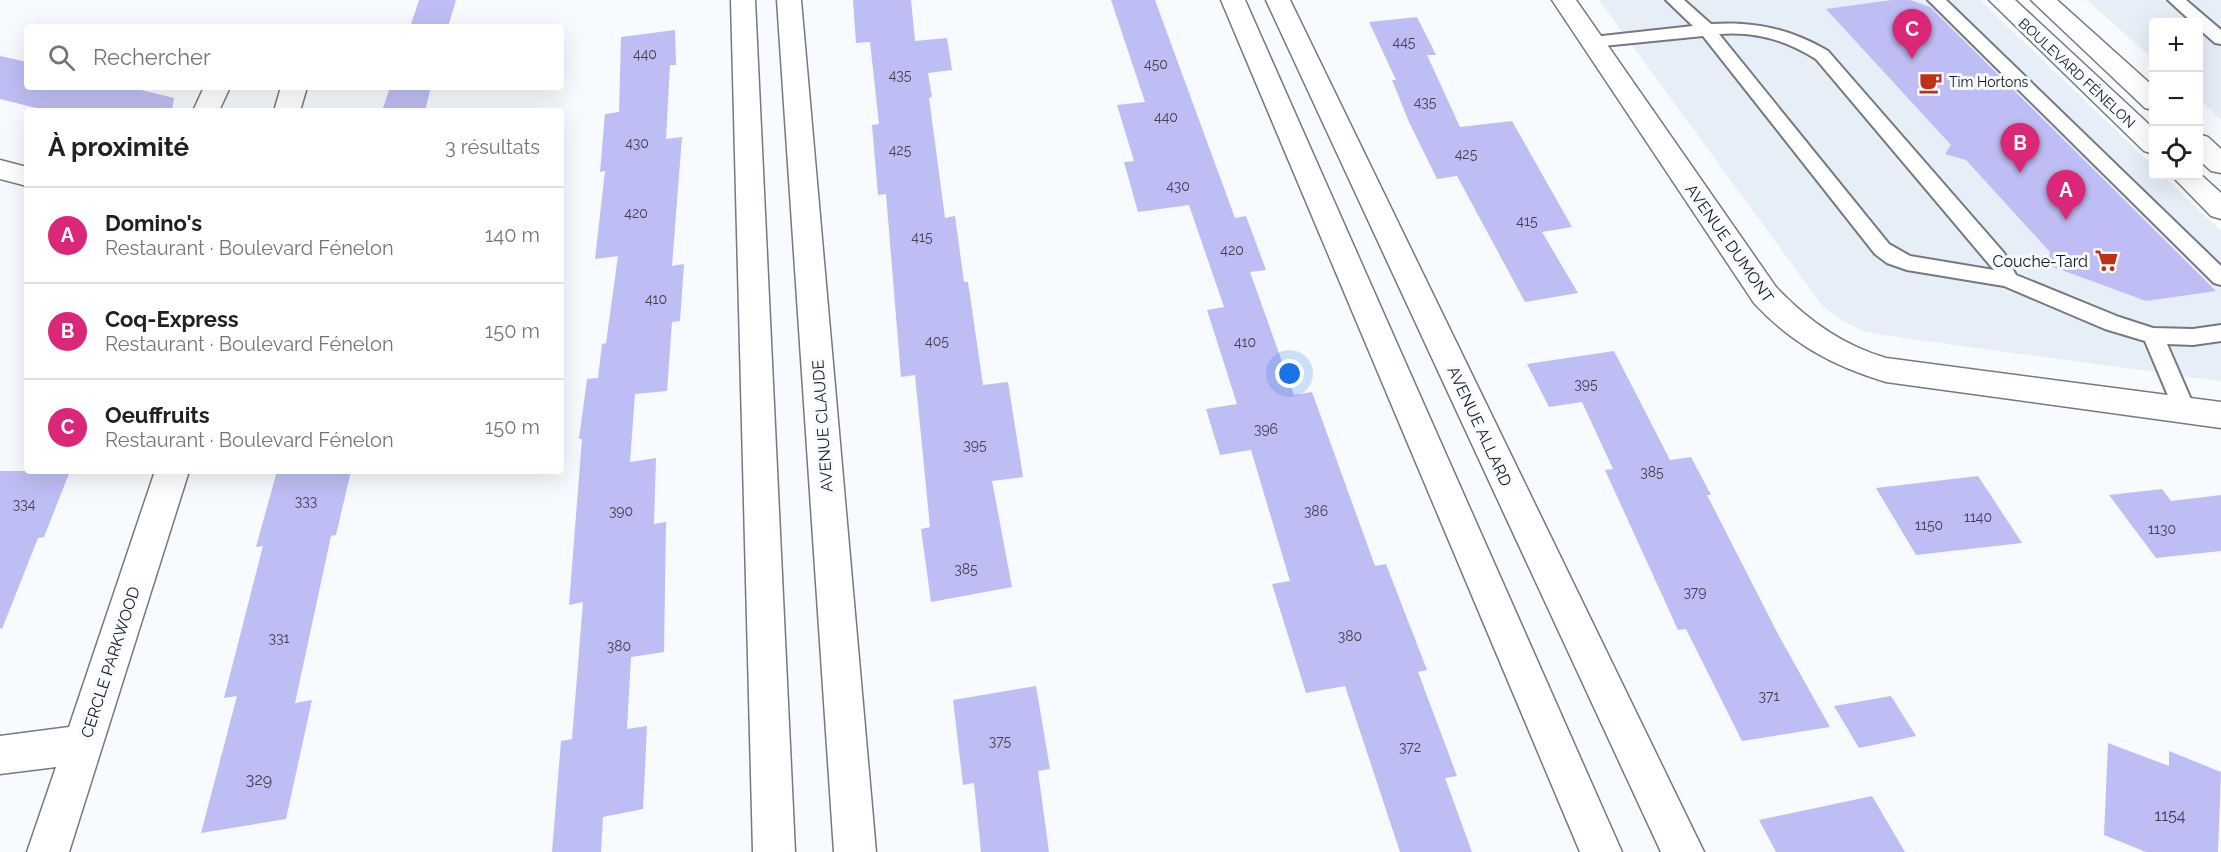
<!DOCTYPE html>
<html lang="fr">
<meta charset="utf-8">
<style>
body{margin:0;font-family:Raleway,sans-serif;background:#f6f6f6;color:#202124}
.controls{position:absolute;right:18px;top:18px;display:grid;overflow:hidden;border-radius:6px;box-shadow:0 6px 24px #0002}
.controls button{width:54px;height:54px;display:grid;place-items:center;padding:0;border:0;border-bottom:2px solid #e0e0e0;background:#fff;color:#202124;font:30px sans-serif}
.you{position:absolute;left:1290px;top:374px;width:21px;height:21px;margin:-15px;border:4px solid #fff;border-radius:50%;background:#1a73e8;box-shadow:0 0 0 9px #1a73e833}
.badge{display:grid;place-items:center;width:39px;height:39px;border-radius:50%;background:#db2777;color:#fff;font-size:20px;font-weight:700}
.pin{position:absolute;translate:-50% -50px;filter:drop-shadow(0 2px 3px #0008)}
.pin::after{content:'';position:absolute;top:32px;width:21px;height:18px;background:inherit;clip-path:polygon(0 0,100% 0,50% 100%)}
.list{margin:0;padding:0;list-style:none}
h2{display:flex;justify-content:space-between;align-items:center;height:78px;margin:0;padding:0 24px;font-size:26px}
h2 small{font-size:20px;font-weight:400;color:#757577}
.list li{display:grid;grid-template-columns:39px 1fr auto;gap:18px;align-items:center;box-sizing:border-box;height:96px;padding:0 24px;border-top:2px solid #e0e0e0}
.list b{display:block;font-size:22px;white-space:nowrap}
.list p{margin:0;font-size:20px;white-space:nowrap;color:#757577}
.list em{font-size:20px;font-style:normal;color:#757577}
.icon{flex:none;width:33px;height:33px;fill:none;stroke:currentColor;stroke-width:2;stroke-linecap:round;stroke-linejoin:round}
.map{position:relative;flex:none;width:2221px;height:852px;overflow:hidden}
.search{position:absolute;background:#fff;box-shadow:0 6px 24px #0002;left:24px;top:24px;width:540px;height:66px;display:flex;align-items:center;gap:15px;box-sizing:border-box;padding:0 21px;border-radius:6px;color:#757577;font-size:22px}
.panel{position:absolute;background:#fff;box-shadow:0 6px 24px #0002;left:24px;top:108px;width:540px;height:366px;border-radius:6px}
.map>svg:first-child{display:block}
.built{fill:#e6eef8}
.building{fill:#bebef4}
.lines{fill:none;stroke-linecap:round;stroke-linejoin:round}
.lane-casing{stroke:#76797d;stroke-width:4}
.street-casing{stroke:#76797d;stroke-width:3}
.secondary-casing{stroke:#76797d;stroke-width:3}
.lane{fill:#fff;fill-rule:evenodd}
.street{fill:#fff;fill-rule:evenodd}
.secondary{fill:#fff;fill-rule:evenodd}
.labels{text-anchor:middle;stroke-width:6;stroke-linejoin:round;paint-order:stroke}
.number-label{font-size:14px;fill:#40414f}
.far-street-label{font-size:14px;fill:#161718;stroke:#f7fafe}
.far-poi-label{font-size:14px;fill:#161718;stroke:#f7fafe;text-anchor:start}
.street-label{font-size:16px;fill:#161718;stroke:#f7fafe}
.poi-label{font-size:16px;fill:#161718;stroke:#f7fafe;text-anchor:end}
.near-number-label{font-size:16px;fill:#40414f}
</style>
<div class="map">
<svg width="2221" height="852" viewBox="0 0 2221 852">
<rect width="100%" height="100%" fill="#f7fafe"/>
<path class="built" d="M1599 0H1980L2153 166 2154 176H2163L2221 231V381L1882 335 1862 330 1841 320 1823 306 1805 282Z
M2087 0H2221V120L2199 99 2198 22H2154L2153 59Z"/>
<path class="building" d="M419 0H456L448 27H410Z
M853 0H911L915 41 947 38 952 70 928 73 932 97 929 98 945 218 955 216 964 282H968L983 385 1008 382 1023 477 992 481 1012 587 931 602 921 529 930 527 915 375 901 377 886 194 878 195 872 125 879 124 870 42 856 43Z
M1111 0H1155L1235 218 1246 216 1266 270 1250 272 1294 395 1312 392 1375 566 1386 564 1427 670 1418 672 1457 776 1445 778 1472 852H1400L1345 686 1306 693 1272 584 1290 581 1251 450 1220 455 1206 409 1237 404 1207 310 1224 307 1189 205 1138 212 1124 162 1134 161 1117 105 1145 102Z
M1892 0H1910L1930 7 2216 291 2146 301 2048 265 2050 252 1966 160 1945 154 1951 145 1826 9Z
M1417 17 1436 55H1427L1460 127 1512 121 1572 227 1542 232 1578 293 1525 302 1457 176 1437 179 1409 122 1392 80H1396L1369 22Z
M675 30 676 65H670L666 139 682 137 672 266 684 264 680 321 672 322 667 391 635 394 630 462 656 458 654 524 666 522 664 652 631 657 627 729 647 726 643 809 603 817 601 852H552L561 741 572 739 583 602 569 605 582 439H579L587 379 598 378 602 344 606 343 618 256 595 259 605 171 600 172 605 114 619 112 621 37Z
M0 56 27 62V87H129L174 98 172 111H48L0 99Z
M390 87H431L425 111H382Z
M1614 351 1670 460 1691 457 1711 495H1707L1779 636 1830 727 1742 741 1686 629 1678 630 1605 470 1613 469 1582 402 1549 407 1527 364Z
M0 471H70L44 537 38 538 2 629 0 628Z
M277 471H351L336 535 331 536 295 703 312 700 286 819 201 833 237 696 224 698 263 546 256 547Z
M1978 476 2022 543 1916 555 1876 488Z
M2162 489 2171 501 2221 495V551L2156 558 2109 495Z
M1036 686 1050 769 1038 771 1049 852H981L974 783 963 785 953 700Z
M1891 696 1916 736 1859 748 1834 706Z
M2108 743 2169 766V751L2221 772 2218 852H2146L2104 835Z
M1872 796 1905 852H1776L1759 820Z"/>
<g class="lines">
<defs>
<path id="lane" d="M1666 0H1684L1711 24C1754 21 1791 29 1828 51L2004 253 2016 275 2119 317 2153 328 2193 329 2221 325V341L2193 345 2167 344 2196 411 2193 417 2185 420 2177 417 2145 341 2105 329 2004 286 1907 270 1887 263 1875 254 1703 36 1593 47 1587 46 1584 42 1587 38 1593 37 1693 26ZM1719 34C1756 31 1785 40 1816 59L1994 270 1910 256 1889 244Z
M1928 0H1946L2221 266V285L2214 283Z
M2168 0H2186L2221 30V44L2215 43 2198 28V22H2192Z"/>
<path id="street" d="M731 0H755L795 852H753Z
M777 0H801L876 852H834Z
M1221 0H1245L1622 852H1580Z
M1266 0H1290L1704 852H1661Z
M204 87H230L219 111H193Z
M281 87H307L300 111H274Z
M0 160 27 167V186L0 179Z
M155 471H189L69 852H27L56 767 0 774V736L69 727Z"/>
<path id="secondary" d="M1552 0H1576L1776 287C1807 320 1842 345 1886 358L2221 402V428L1886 382C1833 366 1792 344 1754 303Z
M1989 0H2015L2154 129V154L2144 151Z
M2031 0H2057L2154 87V110L2145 108Z
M2198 134 2208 137 2221 149V173L2211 171 2198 159Z
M2198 172 2221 193V219L2211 216 2172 176H2198Z"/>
</defs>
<use href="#lane" class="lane-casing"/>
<use href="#street" class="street-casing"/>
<use href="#secondary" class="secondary-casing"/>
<use href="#lane" class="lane"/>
<use href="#street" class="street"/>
<use href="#secondary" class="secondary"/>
</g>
<defs>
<symbol id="cafe-bare" viewBox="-9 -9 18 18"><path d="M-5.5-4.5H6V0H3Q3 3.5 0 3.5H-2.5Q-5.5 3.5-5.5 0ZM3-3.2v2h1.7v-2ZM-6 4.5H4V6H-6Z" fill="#bd3217" stroke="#f7fafe" stroke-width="2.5" paint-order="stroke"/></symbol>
<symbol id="supermarket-bare" viewBox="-9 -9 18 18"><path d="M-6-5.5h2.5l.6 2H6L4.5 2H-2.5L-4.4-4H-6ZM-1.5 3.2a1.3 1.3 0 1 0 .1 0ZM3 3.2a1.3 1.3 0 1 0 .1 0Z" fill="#bd3217" stroke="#f7fafe" stroke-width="2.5" paint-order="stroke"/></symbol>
</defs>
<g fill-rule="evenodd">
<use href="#cafe-bare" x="1914" y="66" width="33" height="33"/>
<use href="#supermarket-bare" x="2090" y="244" width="33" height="33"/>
</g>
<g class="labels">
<g class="number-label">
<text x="1404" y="47">445</text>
<text x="645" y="59">440</text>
<text x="1156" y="69">450</text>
<text x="900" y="80">435</text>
<text x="1425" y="107">435</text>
<text x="1166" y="122">440</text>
<text x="637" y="148">430</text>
<text x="900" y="155">425</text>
<text x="1466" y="159">425</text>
<text x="1178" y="191">430</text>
<text x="636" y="218">420</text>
<text x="1527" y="226">415</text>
<text x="922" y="242">415</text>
<text x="1232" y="255">420</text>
<text x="656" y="304">410</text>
<text x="937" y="346">405</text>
<text x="1245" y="347">410</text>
<text x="1586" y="389">395</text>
<text x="1266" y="434">396</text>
<text x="975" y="450">395</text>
<text x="1652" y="477">385</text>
<text x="306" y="506">333</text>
<text x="24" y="509">334</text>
<text x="621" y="516">390</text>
<text x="1316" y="516">386</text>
<text x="1978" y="522">1140</text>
<text x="1929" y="530">1150</text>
<text x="2162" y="534">1130</text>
<text x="966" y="574">385</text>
<text x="1695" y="597">379</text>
<text x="1350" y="641">380</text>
<text x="279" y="643">331</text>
<text x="619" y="651">380</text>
<text x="1769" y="701">371</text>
<text x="1000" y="746">375</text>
<text x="1410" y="752">372</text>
</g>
<g class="far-street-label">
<text transform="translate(2077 73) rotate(43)" y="5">BOULEVARD FÉNELON</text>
</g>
<g class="far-poi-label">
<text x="1949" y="87">Tim Hortons</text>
</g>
<g class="street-label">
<text transform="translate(1730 243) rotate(55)" y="6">AVENUE DUMONT</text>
<text transform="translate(822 426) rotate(-94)" y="6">AVENUE CLAUDE</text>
<text transform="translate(1480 426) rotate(65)" y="6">AVENUE ALLARD</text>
<text transform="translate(110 662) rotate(-72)" y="6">CERCLE PARKWOOD</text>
</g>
<g class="poi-label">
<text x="2088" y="267">Couche-Tard</text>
</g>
<g class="near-number-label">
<text x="259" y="785">329</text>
<text x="2170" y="821">1154</text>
</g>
</g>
</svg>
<div class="controls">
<button>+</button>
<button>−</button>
<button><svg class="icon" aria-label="locate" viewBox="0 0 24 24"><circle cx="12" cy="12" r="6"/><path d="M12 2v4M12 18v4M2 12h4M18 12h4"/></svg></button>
</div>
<div class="you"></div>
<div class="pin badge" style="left:2066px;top:220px">A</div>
<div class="pin badge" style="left:2020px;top:173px">B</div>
<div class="pin badge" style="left:1912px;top:59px">C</div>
<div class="search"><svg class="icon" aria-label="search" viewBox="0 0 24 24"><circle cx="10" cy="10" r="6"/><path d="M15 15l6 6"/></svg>Rechercher</div>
<section class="panel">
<h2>À proximité<small>3 résultats</small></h2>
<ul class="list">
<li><span class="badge">A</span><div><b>Domino's</b><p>Restaurant · Boulevard Fénelon</p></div><em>140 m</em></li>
<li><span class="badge">B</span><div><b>Coq-Express</b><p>Restaurant · Boulevard Fénelon</p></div><em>150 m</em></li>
<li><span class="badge">C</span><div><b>Oeuffruits</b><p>Restaurant · Boulevard Fénelon</p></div><em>150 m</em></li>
</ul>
</section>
</div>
